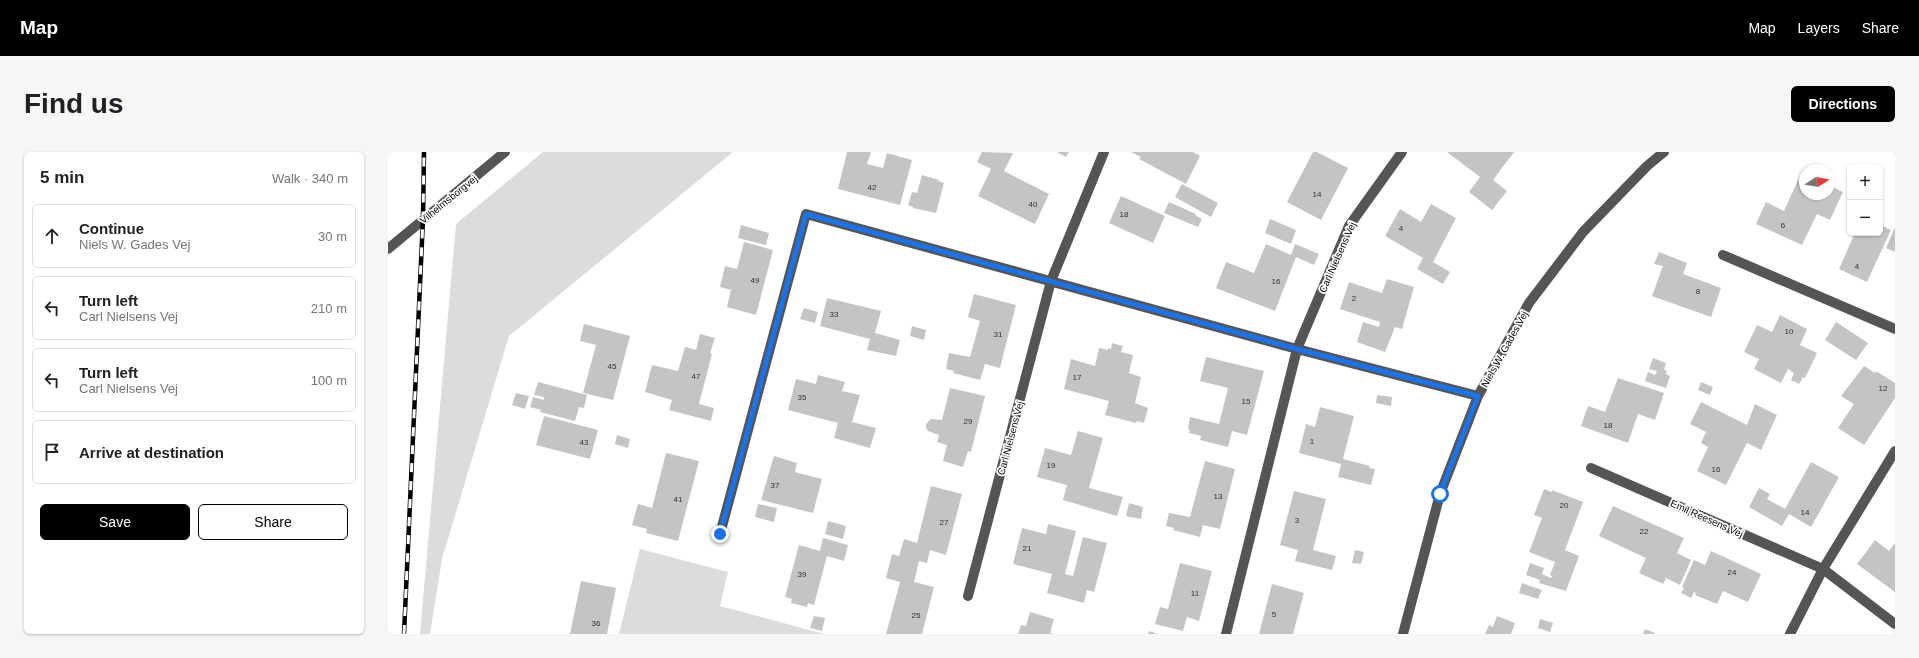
<!DOCTYPE html>
<meta charset="utf-8">
<style>
body{margin:0;font-family:Helvetica,sans-serif;background:#f6f6f6;color:#202124}
.controls{position:absolute;right:12px;top:12px;display:grid;overflow:hidden;border-radius:6px;box-shadow:0 1px 3px #0004}
.controls button{width:36px;height:36px;display:grid;place-items:center;padding:0;border:0;border-bottom:1px solid #e0e0e0;background:#fff;color:#202124;font:20px sans-serif}
.compass{position:absolute;left:1411px;top:12px;width:36px;height:36px;border-radius:50%;background:#fff;box-shadow:0 1px 3px #0004;rotate:79deg}
.stop{position:absolute;width:12px;height:12px;margin:-9px;border:3px solid #1a73e8;border-radius:50%;background:#fff}
.stop.end{background:#1a73e8;border-color:#fff;box-shadow:0 1px 4px #0008}
.list{margin:0;padding:0;list-style:none}
h2{display:flex;justify-content:space-between;align-items:center;height:52px;margin:0;padding:0 16px;font-size:17px}
h2 small{font-size:13px;font-weight:400;color:#757577}
.list li{display:grid;grid-template-columns:26px 1fr auto;gap:12px;align-items:center;box-sizing:border-box;height:64px;margin:0 8px 8px;padding:0 8px;border:1px solid #e0e0e0;border-radius:6px}
.list b{display:block;font-size:15px;white-space:nowrap}
.list p{margin:0;font-size:13px;white-space:nowrap;color:#757577}
.list em{font-size:13px;font-style:normal;color:#757577}
.actions{display:flex;gap:8px;padding:12px 16px}
.actions a{flex:1;padding:9px 0;border:1px solid #000;border-radius:6px;text-align:center;font-size:14px;color:#000}
.actions .main{background:#000;color:#fff}
.icon{flex:none;width:22px;height:22px;fill:none;stroke:currentColor;stroke-width:2;stroke-linecap:round;stroke-linejoin:round}
.map{position:relative;flex:none;width:1507px;height:482px;overflow:hidden;border-radius:6px}
header{display:flex;align-items:center;gap:24px;box-sizing:border-box;height:56px;padding:0 20px;background:#000;color:#fff}
header strong{font-size:19px}
nav{display:flex;gap:22px;margin-inline-start:auto;font-size:14px}
.intro{display:flex;align-items:center;justify-content:space-between;box-sizing:border-box;height:96px;padding:0 24px}
h1{margin:0;font-size:28px}
.button{padding:10px 18px;border-radius:6px;background:#000;color:#fff;font-size:14px;font-weight:700}
main{display:flex;gap:24px;padding:0 24px}
aside{flex:1;background:#fff;border-radius:6px;box-shadow:0 1px 3px #0004}
.map>svg:first-child{display:block}
.green{fill:#dcdcdc}
.building{fill:#c4c4c4}
.lines{fill:none;stroke-linecap:round;stroke-linejoin:round}
.minor{stroke:#555;stroke-width:10}
.rail-casing{stroke:#000;stroke-width:4.5}
.rail{stroke:#fff;stroke-width:3;stroke-dasharray:9;stroke-linecap:butt}
.route{stroke:#1a73e8;stroke-width:5}
.labels{text-anchor:middle;stroke-width:3.5;stroke-linejoin:round;paint-order:stroke}
.number-label{font-size:8px;fill:#313131}
.street-label{font-size:10px;fill:#000;stroke:#fff}
</style>
<header>
<strong>Map</strong>
<nav><a>Map</a><a>Layers</a><a>Share</a></nav>
</header>
<div class="intro"><h1>Find us</h1><a class="button">Directions</a></div>
<main>
<aside>
<h2>5 min<small>Walk · 340 m</small></h2>
<ul class="list">
<li><svg class="icon" aria-label="ahead" viewBox="0 0 24 24"><path d="M12 20V5M6 11l6-6 6 6"/></svg><div><b>Continue</b><p>Niels W. Gades Vej</p></div><em>30 m</em></li>
<li><svg class="icon" aria-label="left" viewBox="0 0 24 24"><path d="M17 20v-9H6M10 6l-5 5 5 5"/></svg><div><b>Turn left</b><p>Carl Nielsens Vej</p></div><em>210 m</em></li>
<li><svg class="icon" aria-label="left" viewBox="0 0 24 24"><path d="M17 20v-9H6M10 6l-5 5 5 5"/></svg><div><b>Turn left</b><p>Carl Nielsens Vej</p></div><em>100 m</em></li>
<li><svg class="icon" aria-label="arrive" viewBox="0 0 24 24"><path d="M6 21V4h12l-3 4 3 4H6"/></svg><div><b>Arrive at destination</b></div></li>
</ul>
<div class="actions"><a class="main">Save</a><a>Share</a></div>
</aside>
<div class="map">
<svg width="1507" height="482" viewBox="0 0 1507 482">
<rect width="100%" height="100%" fill="#fff"/>
<path class="green" d="M155 0H345L121 184 54 407 42 482H32L68 72Z
M252 397 340 420 332 454 436 482H231Z"/>
<path class="building" d="M459 0H483L479 12 495 16 499 1 524 8 512 53 450 37Z
M594 0 625 1 616 19 661 42 647 72 590 44 603 17 589 10Z
M669 0H681L678 5Z
M743 0H805L812 4 798 32 751 7 753 5Z
M925 0H929L960 16 933 68 899 50Z
M1059 0H1126L1105 28 1119 39 1104 58 1081 40 1092 25Z
M534 23 551 28 550 29 556 31 548 61 525 56V55L520 53 524 40 529 41Z
M1410 28 1417 31V42H1441V33L1455 40 1442 68 1429 62 1414 93 1368 72 1378 50 1396 59Z
M794 32 830 51 823 65 787 45Z
M733 44 777 64 765 91 721 71Z
M781 50 808 62 807 63 814 67 810 75 776 61Z
M1043 52 1068 66 1045 110 1062 120 1055 132 1029 117 1035 106 997 84 1012 57 1033 70Z
M882 67 908 78 903 92 877 81Z
M353 73 381 81 378 93 350 86Z
M1492 73 1503 78 1479 130 1451 117 1467 81H1492Z
M1507 75V100L1498 96Z
M356 90 385 98 368 163 339 155 343 138 332 135 337 114 349 117Z
M878 92 903 103 907 92 931 102 926 113 908 105 887 159 828 136 838 110 866 121Z
M1271 100 1299 111 1295 122 1333 136 1323 165 1264 144 1275 114 1266 112Z
M999 127 1026 135 1014 177 1007 175 997 200 969 190 975 170 991 175 992 170 952 157 961 130 994 141Z
M586 142 628 153 612 216 597 212 592 228 565 221 566 219 558 217 561 201 582 205 592 169 580 165Z
M439 146 493 159 487 181 512 188 508 204 479 198 482 187 432 174Z
M416 156 430 160 427 171 412 167Z
M1392 163 1419 177 1412 193 1429 201 1417 226 1415 225 1411 232 1403 228 1406 221 1400 217 1393 231 1366 217 1371 207 1356 200 1369 173 1384 180Z
M1448 170 1480 191 1468 208 1437 188Z
M196 172 242 184 225 248 195 241 208 193 192 189Z
M524 174 538 178 536 188 522 184Z
M312 182 327 186 322 201 324 202 311 252 326 256 323 269 281 258 284 248 257 240 264 213 290 219 297 195 308 198Z
M724 191 735 194 733 200 745 203 741 221 753 225 747 251 760 256 756 271 749 269 748 271 717 263 721 249 676 237 683 207 707 214 711 196 720 198V196L723 197Z
M818 205 876 219 859 283 844 279 840 295 812 288 813 284 801 281 802 278 800 277 802 265 831 272 840 236 812 229Z
M1265 206 1278 211 1276 218 1279 219 1278 222 1282 224 1278 236 1257 229 1260 220 1267 223 1269 219 1261 217Z
M1476 214 1487 221 1488 219 1507 231V246L1476 293 1450 276 1466 252 1453 244Z
M430 223 457 230 454 239 472 243 464 270 488 276 482 296 446 286 450 271 400 258 408 227 428 232Z
M1230 226 1276 241 1267 268 1250 262 1240 291 1193 274 1200 254 1217 260Z
M150 230 199 243 196 256 191 255 187 269 152 260 153 258 142 255 145 245 156 248V245L146 243Z
M1313 230 1325 235 1322 243 1310 238Z
M562 236 597 244 583 300 580 299 575 315 555 309 559 293 549 290 551 283 540 279 538 276V272L543 267 554 268Z
M128 241 141 244 137 257 124 253Z
M989 243 1004 245 1003 254 988 251Z
M1313 250 1359 273 1367 252 1389 263 1373 298 1359 291 1338 333 1309 319 1320 295 1313 291 1318 280 1302 272Z
M932 255 966 264 955 307 982 314 981 316 987 317 983 333 950 325 953 312 911 301 918 272 927 275Z
M156 264 210 278 202 307 148 293Z
M690 279 715 286 701 336 735 345 729 364 675 348 679 333 649 325 657 296 683 303Z
M229 283 242 287 240 296 227 292Z
M278 301 311 309 290 389 258 381 259 377 244 373 250 352 264 356Z
M386 304 409 311 407 320 434 327 425 361 373 348Z
M817 309 847 317 832 377 815 373 812 385 785 378 786 376 778 374 781 361 802 365Z
M1423 310 1451 325 1423 375 1401 362 1394 374 1361 355 1371 336 1382 342 1379 347 1397 357Z
M543 334 574 342 558 403 542 398 539 411 531 409 526 430 546 435 534 482H498L512 430 498 426 504 402 511 404 516 387 529 391Z
M1156 337 1164 340V338L1195 350 1177 398 1191 404 1178 439 1151 431 1152 428 1138 423 1142 411 1156 416 1154 422 1163 426 1164 424 1162 423 1167 410 1141 400 1154 366 1146 363Z
M906 339 938 347 925 398 948 404 944 418 907 409 910 398 892 393Z
M741 351 755 355 753 367 738 364Z
M370 352 389 356 386 370 367 365Z
M1225 354 1296 386 1289 401 1303 408 1292 433 1278 426 1275 432 1251 421 1258 406 1211 384Z
M440 369 458 374 455 387 437 382Z
M660 372 688 379 677 422 685 424 695 385 719 391 706 440 699 438 696 451 659 441 664 422 625 412 634 376 658 382Z
M435 386 460 393 456 409 439 404 426 453 420 451 419 455 403 451 404 447 397 445 411 393 432 399Z
M1487 388 1501 399 1507 391V440L1469 412Z
M967 398 976 400 973 412 964 411Z
M1323 399 1373 422 1360 450 1335 439 1329 452 1307 443 1308 441 1306 440 1303 446 1293 441 1296 436 1294 435 1306 408 1317 413Z
M792 411 824 419 811 469 799 465 795 479 767 472 772 455 780 457Z
M193 429 228 436 219 482H182Z
M1134 431 1154 438 1150 447 1131 441Z
M884 432 916 441 905 482H871Z
M642 460 666 467 662 481 666 482H630L633 473 638 474Z
M426 464 437 466 434 479 422 476Z
M1109 464 1127 471 1123 482H1097L1101 473 1105 475Z
M1152 467 1165 471 1162 480 1150 476Z
M1257 477 1267 481 1266 482H1255Z
M761 479 770 482H760Z"/>
<g class="lines">
<path class="minor" d="M0 97 117 0
M1335 103 1507 177
M1203 316 1435 417 1507 472
M332 382 418 62 909 197 1090 244
M580 444 663 129 716 0
M838 482 909 197 961 74 1014 0
M1015 482 1052 342 1090 244 1141 151 1195 80 1259 14 1276 0
M1402 482 1435 417 1507 299"/>
<defs>
<path id="rail" d="M16 482 35 67 36 0"/>
</defs>
<use href="#rail" class="rail-casing"/>
<use href="#rail" class="rail"/>
</g>
<g class="lines">
<path class="route" d="M332 382 418 62 909 197 1090 244 1052 342"/>
</g>
<g class="labels">
<g class="number-label">
<text x="484" y="38">42</text>
<text x="929" y="45">14</text>
<text x="645" y="55">40</text>
<text x="736" y="65">18</text>
<text x="1395" y="76">6</text>
<text x="1013" y="79">4</text>
<text x="1469" y="117">4</text>
<text x="367" y="131">49</text>
<text x="888" y="132">16</text>
<text x="1310" y="142">8</text>
<text x="966" y="149">2</text>
<text x="446" y="165">33</text>
<text x="1401" y="182">10</text>
<text x="610" y="185">31</text>
<text x="224" y="217">45</text>
<text x="308" y="227">47</text>
<text x="689" y="228">17</text>
<text x="1495" y="239">12</text>
<text x="414" y="248">35</text>
<text x="858" y="252">15</text>
<text x="580" y="272">29</text>
<text x="1220" y="276">18</text>
<text x="924" y="292">1</text>
<text x="196" y="293">43</text>
<text x="663" y="316">19</text>
<text x="1328" y="320">16</text>
<text x="387" y="336">37</text>
<text x="830" y="347">13</text>
<text x="290" y="350">41</text>
<text x="1176" y="356">20</text>
<text x="1417" y="363">14</text>
<text x="909" y="371">3</text>
<text x="556" y="373">27</text>
<text x="1256" y="382">22</text>
<text x="639" y="399">21</text>
<text x="1344" y="423">24</text>
<text x="414" y="425">39</text>
<text x="807" y="444">11</text>
<text x="886" y="465">5</text>
<text x="528" y="466">25</text>
<text x="208" y="474">36</text>
</g>
<g class="street-label">
<text transform="translate(60 47) rotate(-39)" y="4">Vilhelmsborgvej</text>
<text transform="translate(949 105) rotate(-66)" y="4">Carl Nielsens Vej</text>
<text transform="translate(1116 197) rotate(-61)" y="4">Niels W. Gades Vej</text>
<text transform="translate(622 286) rotate(-75)" y="4">Carl Nielsens Vej</text>
<text transform="translate(1319 366) rotate(24)" y="4">Emil Reesens Vej</text>
</g>
</g>
</svg>
<div class="controls">
<button>+</button>
<button>−</button>
</div>
<svg class="compass" viewBox="-18 -18 36 36"><path d="M0-13l5 13h-10z" fill="#e53935"/><path d="M0 13l5-13h-10z" fill="#757577"/></svg>
<div class="stop" style="left:1052px;top:342px"></div>
<div class="stop end" style="left:332px;top:382px"></div>
</div>
</main>
